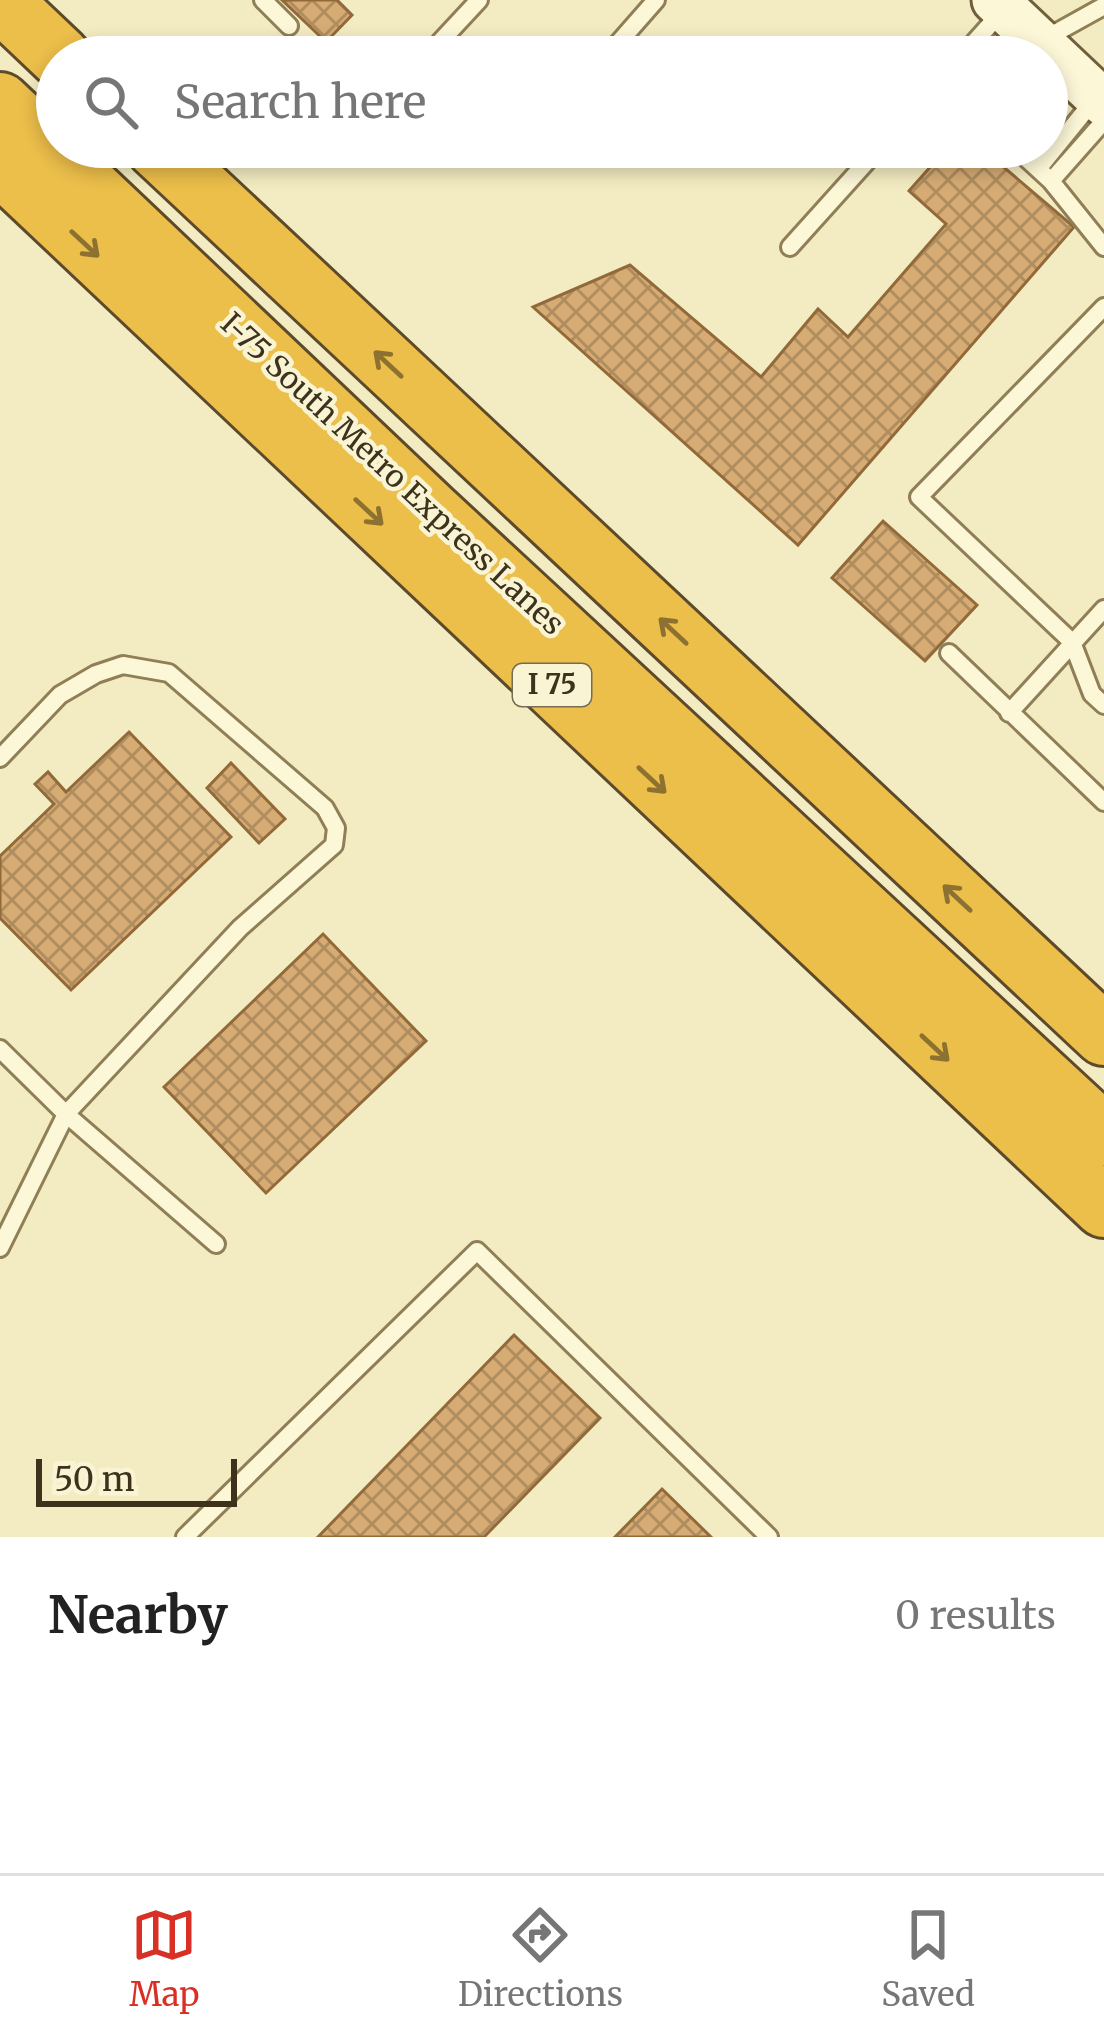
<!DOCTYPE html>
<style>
body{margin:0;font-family:Merriweather,serif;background:#f6f6f6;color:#222}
.scale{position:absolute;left:36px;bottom:30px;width:201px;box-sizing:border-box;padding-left:12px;border:6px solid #3e321d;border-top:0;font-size:33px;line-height:42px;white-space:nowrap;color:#3e321d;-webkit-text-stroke:9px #f9f4d3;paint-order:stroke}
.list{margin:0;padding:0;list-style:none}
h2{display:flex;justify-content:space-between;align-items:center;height:156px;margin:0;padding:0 48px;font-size:51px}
h2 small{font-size:39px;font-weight:400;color:#767676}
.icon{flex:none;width:66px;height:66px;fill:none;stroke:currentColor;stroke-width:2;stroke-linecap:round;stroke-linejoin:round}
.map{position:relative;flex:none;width:1104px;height:1537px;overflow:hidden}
.search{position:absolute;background:#fff;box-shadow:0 6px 18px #0003;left:36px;right:36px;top:36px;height:132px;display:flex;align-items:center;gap:30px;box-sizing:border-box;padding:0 42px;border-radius:66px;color:#767676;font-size:45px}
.sheet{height:336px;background:#fff}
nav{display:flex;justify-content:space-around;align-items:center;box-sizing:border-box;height:168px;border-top:3px solid #e0e0e0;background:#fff;font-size:33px;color:#767676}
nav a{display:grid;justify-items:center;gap:6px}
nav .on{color:#d93025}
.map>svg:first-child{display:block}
.building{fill:url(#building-cross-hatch);stroke:#926a3a;stroke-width:3}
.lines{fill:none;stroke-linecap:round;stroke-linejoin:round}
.lane-casing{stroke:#907e57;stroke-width:22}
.secondary-casing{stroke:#715e3a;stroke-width:51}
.highway-casing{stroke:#5d4a2b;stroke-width:66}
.lane{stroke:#fcf7d7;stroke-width:16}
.secondary{stroke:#fcf7d7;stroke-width:45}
.highway{stroke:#ecbe4a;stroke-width:60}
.oneway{stroke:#8c7131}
.labels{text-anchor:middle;stroke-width:9;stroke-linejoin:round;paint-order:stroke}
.shield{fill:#f9f4d3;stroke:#766c54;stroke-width:3}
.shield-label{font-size:27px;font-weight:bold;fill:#3e321d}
.street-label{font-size:30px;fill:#3e321d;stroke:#f9f4d3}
</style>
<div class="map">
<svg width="1104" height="1537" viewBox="0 0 1104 1537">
<defs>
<pattern id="building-cross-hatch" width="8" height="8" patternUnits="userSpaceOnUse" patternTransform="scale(3)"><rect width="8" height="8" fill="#d6ac74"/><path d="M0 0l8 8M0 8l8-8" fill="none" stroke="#af8d5f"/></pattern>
</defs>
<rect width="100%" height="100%" fill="#f3ecc2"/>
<path class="building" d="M282 0H337L352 15 326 42Z
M948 147H980L1074 227 798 545 533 307 630 265 761 377 818 309 848 337 946 224 909 191Z
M883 521 977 605 925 661 832 578Z
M129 732 231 837 71 990 0 918V856L54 804 35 784 48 772 66 792Z
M231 763 285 819 259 843 207 788Z
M323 934 426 1041 266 1193 164 1087Z
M514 1335 600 1418 484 1537H318Z
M662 1489 711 1537H615Z"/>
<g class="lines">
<defs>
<path id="lane" d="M263 0 289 26
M1041 41 1104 6
M457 57 440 42 479 0
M606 57 656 0
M961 57 1004 9
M1014 147 1051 181 1104 247
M1038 169 1094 100
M1051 181 1104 121
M790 247 880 147
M1104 307 919 497 1072 642 1092 694 1104 705
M949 653 1104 802
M1009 713 1104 609
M0 758 60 695 96 674 123 665 169 673 325 808 336 828 334 845 240 928 66 1114 216 1244
M0 1049 66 1114 0 1248
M185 1537 477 1251 769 1537"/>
<path id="secondary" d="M995 0 1104 103"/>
<path id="highway" d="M0 0 60 57
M0 103 430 511 1104 1135
M156 147 1104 1035
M0 164 1104 1207"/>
</defs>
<use href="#lane" class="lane-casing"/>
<use href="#secondary" class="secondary-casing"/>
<use href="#highway" class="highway-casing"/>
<use href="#lane" class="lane"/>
<use href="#secondary" class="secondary"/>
<use href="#highway" class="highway"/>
</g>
<defs><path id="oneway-shaft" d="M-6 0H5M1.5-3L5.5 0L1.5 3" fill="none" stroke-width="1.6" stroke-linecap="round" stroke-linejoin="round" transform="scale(3)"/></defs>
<g class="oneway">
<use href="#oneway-shaft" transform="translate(85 244) rotate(43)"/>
<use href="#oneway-shaft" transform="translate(388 364) rotate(-137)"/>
<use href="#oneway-shaft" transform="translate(369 512) rotate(43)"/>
<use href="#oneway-shaft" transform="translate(673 631) rotate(-137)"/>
<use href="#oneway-shaft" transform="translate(652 780) rotate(43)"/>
<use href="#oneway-shaft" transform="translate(957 898) rotate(-137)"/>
<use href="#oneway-shaft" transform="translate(935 1048) rotate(43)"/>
</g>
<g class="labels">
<rect class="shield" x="513" y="664" width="78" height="42" rx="9"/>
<g class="shield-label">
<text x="552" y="694">I 75</text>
</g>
<g class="street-label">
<text transform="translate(392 474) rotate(43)" y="10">I-75 South Metro Express Lanes</text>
</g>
</g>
</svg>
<div class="scale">50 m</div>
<div class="search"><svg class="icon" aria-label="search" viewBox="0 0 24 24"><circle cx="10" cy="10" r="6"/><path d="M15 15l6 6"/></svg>Search here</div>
</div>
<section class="sheet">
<h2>Nearby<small>0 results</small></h2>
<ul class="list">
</ul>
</section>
<nav>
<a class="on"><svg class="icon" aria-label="map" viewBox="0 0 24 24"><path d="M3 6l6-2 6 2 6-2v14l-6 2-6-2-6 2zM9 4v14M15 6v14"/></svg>Map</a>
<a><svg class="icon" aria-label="directions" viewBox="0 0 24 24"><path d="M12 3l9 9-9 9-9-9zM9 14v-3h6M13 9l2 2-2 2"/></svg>Directions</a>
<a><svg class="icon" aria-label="saved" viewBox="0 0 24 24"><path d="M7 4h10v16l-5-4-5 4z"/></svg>Saved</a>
</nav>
